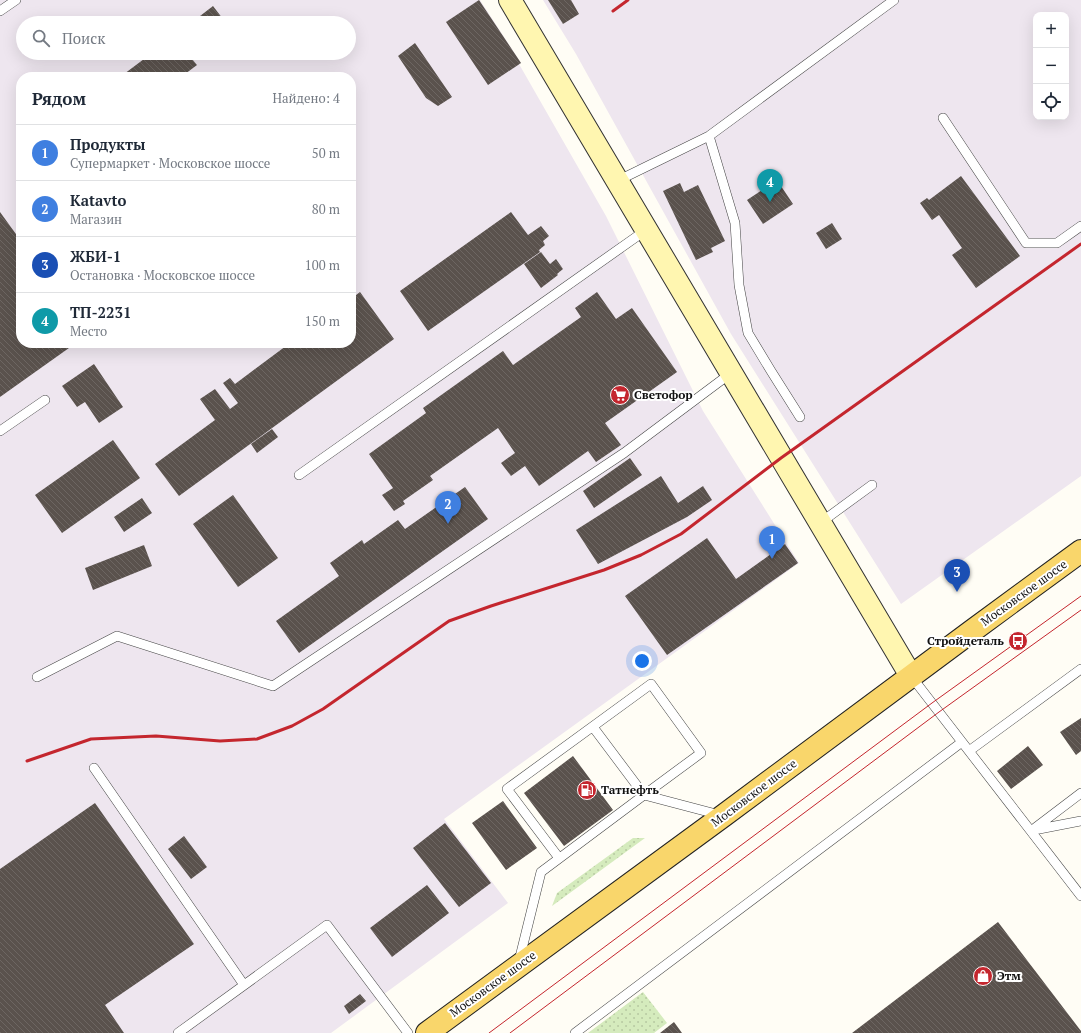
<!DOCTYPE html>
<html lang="ru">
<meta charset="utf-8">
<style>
body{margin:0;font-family:"PT Serif",serif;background:#f2f2f3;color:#1f2937}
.controls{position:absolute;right:12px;top:12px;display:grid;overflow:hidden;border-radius:8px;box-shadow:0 4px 16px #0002}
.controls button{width:36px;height:36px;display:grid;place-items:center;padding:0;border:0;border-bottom:1px solid #e0e1e3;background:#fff;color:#1f2937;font:20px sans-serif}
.you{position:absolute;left:642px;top:661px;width:14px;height:14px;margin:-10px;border:3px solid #fff;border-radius:50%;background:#1a73e8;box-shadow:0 0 0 6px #1a73e833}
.badge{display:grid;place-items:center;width:26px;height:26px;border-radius:50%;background:#c4262e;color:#fff;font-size:13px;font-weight:700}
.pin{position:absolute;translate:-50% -33px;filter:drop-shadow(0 1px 2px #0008)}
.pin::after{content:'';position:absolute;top:21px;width:14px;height:12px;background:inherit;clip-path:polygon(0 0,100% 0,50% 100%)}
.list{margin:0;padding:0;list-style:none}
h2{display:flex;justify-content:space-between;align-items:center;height:52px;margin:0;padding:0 16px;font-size:17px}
h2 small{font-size:13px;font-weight:400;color:#747a83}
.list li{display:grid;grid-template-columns:26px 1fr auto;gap:12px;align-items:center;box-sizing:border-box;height:56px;padding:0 16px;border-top:1px solid #e0e1e3}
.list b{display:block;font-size:15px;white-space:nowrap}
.list p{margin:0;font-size:13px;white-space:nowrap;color:#747a83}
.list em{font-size:13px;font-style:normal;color:#747a83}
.icon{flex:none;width:22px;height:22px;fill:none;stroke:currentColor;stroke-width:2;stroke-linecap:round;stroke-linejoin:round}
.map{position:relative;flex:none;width:1081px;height:1033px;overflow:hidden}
.search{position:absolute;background:#fff;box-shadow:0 4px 16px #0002;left:16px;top:16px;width:340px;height:44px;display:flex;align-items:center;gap:10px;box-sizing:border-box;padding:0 14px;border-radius:22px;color:#747a83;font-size:15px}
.panel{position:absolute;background:#fff;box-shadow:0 4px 16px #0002;left:16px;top:72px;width:340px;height:276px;border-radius:16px}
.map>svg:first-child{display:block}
.industrial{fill:#eee6ef;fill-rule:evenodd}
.grass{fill:url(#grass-dots)}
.building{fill:url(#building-back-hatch)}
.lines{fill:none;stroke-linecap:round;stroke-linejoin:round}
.service-casing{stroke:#444;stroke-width:10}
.secondary-casing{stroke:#333;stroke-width:24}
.primary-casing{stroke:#222;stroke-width:24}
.service{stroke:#fff;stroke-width:9}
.secondary{stroke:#fff6b0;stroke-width:22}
.primary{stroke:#f9d66b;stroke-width:22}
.tram{stroke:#c4262e;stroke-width:1}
.rail{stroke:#c4262e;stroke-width:3}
.labels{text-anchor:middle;stroke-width:4;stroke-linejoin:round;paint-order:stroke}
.poi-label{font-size:12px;font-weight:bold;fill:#111;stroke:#fff;text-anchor:start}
.street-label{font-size:12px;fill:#111;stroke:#fff}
</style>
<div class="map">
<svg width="1081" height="1033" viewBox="0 0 1081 1033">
<defs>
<pattern id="grass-dots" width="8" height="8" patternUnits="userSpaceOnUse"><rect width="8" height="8" fill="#d5ebbd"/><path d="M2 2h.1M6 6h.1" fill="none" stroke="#b6c8a1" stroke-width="1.8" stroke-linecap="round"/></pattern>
<pattern id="building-back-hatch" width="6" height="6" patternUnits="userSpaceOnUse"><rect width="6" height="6" fill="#5a524d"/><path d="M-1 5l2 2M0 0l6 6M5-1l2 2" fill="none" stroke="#6d6662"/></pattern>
</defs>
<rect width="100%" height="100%" fill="#fffdf5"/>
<path class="industrial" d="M0 0H480L521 63 519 64 606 216 703 411 799 563 444 819 508 903 331 1033H0ZM23 23H349V53H23ZM21 77H351V343H21Z
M543 0H1081V476L901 604 731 334 576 54ZM1036 15H1066V117H1036Z"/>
<path class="grass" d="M633 838H645L552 906 557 893Z
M643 992 667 1023 654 1033H588Z"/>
<path class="building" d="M479 0 521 63 488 85 446 22Z
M548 0H571L579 14 563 24Z
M213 6 226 23H191Z
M415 43 452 97 438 106 426 98 398 56Z
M152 53H199L192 59 197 65 181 77H177L173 73 168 77H120Z
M961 176 1020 256 976 288 952 255 962 248 939 215 932 220 920 203 927 198 929 200Z
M777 180 793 204 763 224 747 200Z
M680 183 684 192 698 185 725 241 711 248 713 252 696 260 663 191Z
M0 212 21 241V343H76L0 397Z
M511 212 528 235 541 226 549 236 543 241 545 245 539 250 540 252 428 331 400 291Z
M832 223 842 239 826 249 816 233Z
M541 252 550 264 556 259 563 269 557 274 558 275 541 288 524 264Z
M360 292 394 339 179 496 155 464 215 420 200 399 215 389 230 409 238 403 223 383 230 378 235 384 290 343H351V299Z
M597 292 616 319 632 308 677 372 605 423 621 445 596 462 588 451 539 486 525 466 511 476 501 463 515 453 498 428 430 476 433 480 403 501 405 504 394 511 382 495 393 488 369 454 426 413 423 408 503 351 513 365 581 317 575 308Z
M94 364 123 407 99 423 85 402 77 407 62 386Z
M272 429 278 437 257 453 251 444Z
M113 440 140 478 62 533 35 495Z
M630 458 642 475 594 508 583 491Z
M661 476 678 503 703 486 712 500 687 517 598 564 576 530Z
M465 487 488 519 299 653 276 621 339 576 330 563 362 540 364 544 398 520 405 529Z
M233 495 278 558 238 587 193 524Z
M142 498 152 513 124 532 114 517Z
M707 538 736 579 785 544 798 563 667 655 625 596Z
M144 545 152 566 93 590 85 568Z
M1081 718V751L1076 755 1060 732Z
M1028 746 1043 765 1011 789 997 771Z
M573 756 613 810 564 846 524 793Z
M503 801 537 848 506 870 472 823Z
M95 803 194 944 105 1005 124 1033H0V869Z
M445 823 491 883 459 907 413 848Z
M184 836 207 867 191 879 168 849Z
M427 885 449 913 392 957 370 928Z
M998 922 1081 1031V1033H852Z
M360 994 366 1001 349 1014 344 1006Z
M674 1022 682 1033H660Z"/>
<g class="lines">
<defs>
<path id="service" d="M0 11 16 0
M943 118 1026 243H1057L1081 226
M709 136 735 223 739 285 748 333 771 371 800 417
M617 181 709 136 894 0
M0 431 45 400
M299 475 646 230
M820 523 872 485
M911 676 1081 896
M37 677 117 636 273 686 624 453 731 373
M969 751 1081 669
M94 768 244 985
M1034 830 1081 821
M1031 831 1081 793
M559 858 507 789 651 684 701 753 644 795 593 727
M519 961 541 872 644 795 720 815
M178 1033 327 925 408 1033
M575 1033 962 742"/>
<path id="secondary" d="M510 0 911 676"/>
<path id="primary" d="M427 1033 723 816 972 631 1081 551"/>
</defs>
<use href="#service" class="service-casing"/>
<use href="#secondary" class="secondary-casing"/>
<use href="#primary" class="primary-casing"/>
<use href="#service" class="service"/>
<use href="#secondary" class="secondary"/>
<use href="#primary" class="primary"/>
<path class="tram" d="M489 1033 932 703 1081 596
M510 1033 939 712 1081 610"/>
<path class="rail" d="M613 11 628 0
M27 761 91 739 156 736 220 741 257 739 292 726 323 709 449 621 491 606 604 570 641 555 681 534 781 458 1081 244"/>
</g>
<defs>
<symbol id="supermarket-disc" viewBox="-11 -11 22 22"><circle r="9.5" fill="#c4262e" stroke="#fff"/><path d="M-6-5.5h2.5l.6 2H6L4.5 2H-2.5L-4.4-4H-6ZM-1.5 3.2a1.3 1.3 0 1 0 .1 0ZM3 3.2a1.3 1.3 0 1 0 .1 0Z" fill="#fff"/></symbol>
<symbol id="bus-disc" viewBox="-11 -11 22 22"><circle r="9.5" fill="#c4262e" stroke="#fff"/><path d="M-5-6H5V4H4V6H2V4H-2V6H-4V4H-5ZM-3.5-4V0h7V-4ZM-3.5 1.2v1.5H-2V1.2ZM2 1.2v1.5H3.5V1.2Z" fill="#fff"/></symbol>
<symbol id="fuel-disc" viewBox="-11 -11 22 22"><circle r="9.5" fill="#c4262e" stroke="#fff"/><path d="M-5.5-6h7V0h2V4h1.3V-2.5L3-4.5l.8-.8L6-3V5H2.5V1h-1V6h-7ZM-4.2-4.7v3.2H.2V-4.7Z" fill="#fff"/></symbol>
<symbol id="shop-disc" viewBox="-11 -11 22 22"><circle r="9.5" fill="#c4262e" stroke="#fff"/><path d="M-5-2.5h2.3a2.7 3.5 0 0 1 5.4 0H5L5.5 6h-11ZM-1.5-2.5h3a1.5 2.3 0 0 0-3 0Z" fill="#fff"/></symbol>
</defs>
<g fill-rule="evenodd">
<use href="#supermarket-disc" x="609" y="384" width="22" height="22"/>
<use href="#bus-disc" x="1007" y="630" width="22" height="22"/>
<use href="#fuel-disc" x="576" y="779" width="22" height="22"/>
<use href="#shop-disc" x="972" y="965" width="22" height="22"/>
</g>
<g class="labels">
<g class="poi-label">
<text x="634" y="399">Светофор</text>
<text x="1004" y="645" text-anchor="end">Стройдеталь</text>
<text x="601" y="794">Татнефть</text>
<text x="997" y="980">Этм</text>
</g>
<g class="street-label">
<text transform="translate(1024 593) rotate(-36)" y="4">Московское шоссе</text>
<text transform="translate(754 793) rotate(-37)" y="4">Московское шоссе</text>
<text transform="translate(493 984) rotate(-36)" y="4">Московское шоссе</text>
</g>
</g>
</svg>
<div class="controls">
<button>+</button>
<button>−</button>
<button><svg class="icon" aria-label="locate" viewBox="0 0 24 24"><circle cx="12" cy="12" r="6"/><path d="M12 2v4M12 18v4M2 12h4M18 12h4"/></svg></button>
</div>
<div class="you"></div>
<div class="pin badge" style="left:772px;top:559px;background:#3f7fe0">1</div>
<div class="pin badge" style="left:448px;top:524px;background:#3f7fe0">2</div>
<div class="pin badge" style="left:957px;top:592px;background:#1a4fb4">3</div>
<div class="pin badge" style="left:770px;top:202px;background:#0f9aa8">4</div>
<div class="search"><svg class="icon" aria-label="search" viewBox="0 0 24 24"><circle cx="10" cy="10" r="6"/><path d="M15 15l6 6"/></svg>Поиск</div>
<section class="panel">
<h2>Рядом<small>Найдено: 4</small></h2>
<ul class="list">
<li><span class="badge" style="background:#3f7fe0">1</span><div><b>Продукты</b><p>Супермаркет · Московское шоссе</p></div><em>50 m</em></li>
<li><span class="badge" style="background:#3f7fe0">2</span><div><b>Katavto</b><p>Магазин</p></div><em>80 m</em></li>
<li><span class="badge" style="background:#1a4fb4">3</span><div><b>ЖБИ-1</b><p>Остановка · Московское шоссе</p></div><em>100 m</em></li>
<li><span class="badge" style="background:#0f9aa8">4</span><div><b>ТП-2231</b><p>Место</p></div><em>150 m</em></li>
</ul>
</section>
</div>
